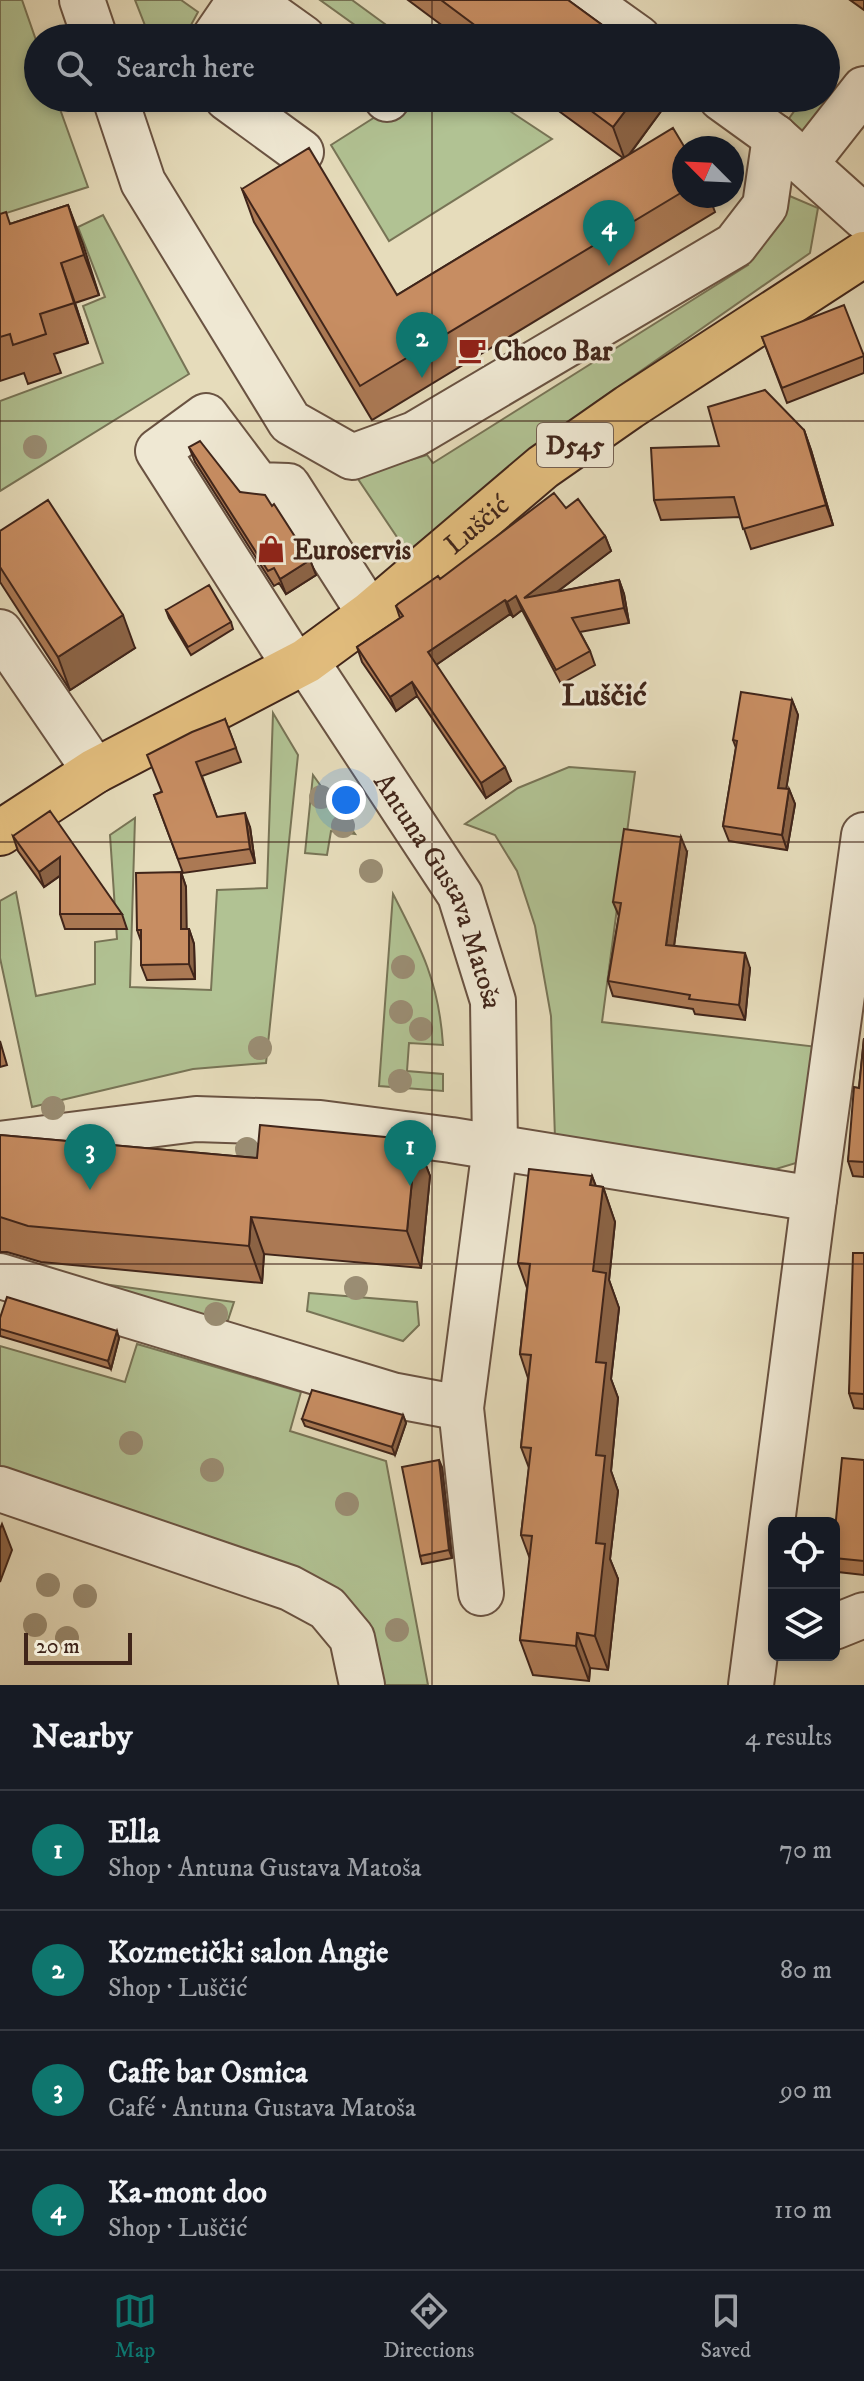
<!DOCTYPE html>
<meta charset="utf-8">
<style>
body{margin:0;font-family:"IM FELL DW Pica",serif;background:#242831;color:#f1f3f6}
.controls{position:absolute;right:24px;bottom:24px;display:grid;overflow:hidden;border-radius:12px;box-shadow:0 4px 12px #0003}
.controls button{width:72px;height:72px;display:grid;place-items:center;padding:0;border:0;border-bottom:2px solid #363941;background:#171b24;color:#f1f3f6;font:40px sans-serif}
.compass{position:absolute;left:672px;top:136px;width:72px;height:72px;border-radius:50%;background:#171b24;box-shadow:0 4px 12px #0003;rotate:294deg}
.scale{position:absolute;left:24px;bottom:20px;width:108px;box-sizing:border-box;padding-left:8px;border:4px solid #40251a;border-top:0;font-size:22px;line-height:28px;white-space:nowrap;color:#40251a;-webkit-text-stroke:6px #efe8d3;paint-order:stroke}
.you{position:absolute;left:346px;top:800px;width:28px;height:28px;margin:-20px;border:6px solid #fff;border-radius:50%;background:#1a73e8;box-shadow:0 0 0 12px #1a73e833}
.badge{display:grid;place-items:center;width:52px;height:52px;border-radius:50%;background:#0f766e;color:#fff;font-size:26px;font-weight:700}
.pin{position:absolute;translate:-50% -66px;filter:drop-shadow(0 2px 4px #0008)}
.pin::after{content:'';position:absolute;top:42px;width:28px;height:24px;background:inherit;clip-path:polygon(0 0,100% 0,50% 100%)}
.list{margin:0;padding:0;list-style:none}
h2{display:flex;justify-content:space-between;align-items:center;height:104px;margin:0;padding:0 32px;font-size:34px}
h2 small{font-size:26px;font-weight:400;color:#9ea1a6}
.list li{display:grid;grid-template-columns:52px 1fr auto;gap:24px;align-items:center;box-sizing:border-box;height:120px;padding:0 32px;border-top:2px solid #363941}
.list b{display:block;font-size:30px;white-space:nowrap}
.list p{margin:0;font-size:26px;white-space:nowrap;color:#9ea1a6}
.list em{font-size:26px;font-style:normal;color:#9ea1a6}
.icon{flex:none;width:44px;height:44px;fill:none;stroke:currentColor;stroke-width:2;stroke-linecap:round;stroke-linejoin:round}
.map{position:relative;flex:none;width:864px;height:1685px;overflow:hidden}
.search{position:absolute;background:#171b24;box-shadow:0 4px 12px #0003;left:24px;right:24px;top:24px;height:88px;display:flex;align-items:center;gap:20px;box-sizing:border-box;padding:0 28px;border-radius:44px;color:#9ea1a6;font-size:30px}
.sheet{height:584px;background:#171b24}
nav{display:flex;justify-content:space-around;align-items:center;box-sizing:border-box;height:112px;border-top:2px solid #363941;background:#171b24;font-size:22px;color:#9ea1a6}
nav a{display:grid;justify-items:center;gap:4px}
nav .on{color:#0f766e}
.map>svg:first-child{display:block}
.green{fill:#b1c293;stroke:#787456;stroke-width:2}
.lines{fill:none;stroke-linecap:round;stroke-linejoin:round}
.minor-casing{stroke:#6a5342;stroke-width:48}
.major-casing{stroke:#40251a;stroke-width:48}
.minor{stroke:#efe8d3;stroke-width:44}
.major{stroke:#e3be7e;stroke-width:44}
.tree{fill:#9a8d73}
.wall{fill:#ab7954;stroke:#40251a;stroke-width:2}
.shaded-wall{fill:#8b6345;stroke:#40251a;stroke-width:2}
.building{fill:#c78d62;stroke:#40251a;stroke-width:2}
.grid{fill:none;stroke:#40251a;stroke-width:2;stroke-opacity:0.55}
.labels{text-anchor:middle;stroke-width:6;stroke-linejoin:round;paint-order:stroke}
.shield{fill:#efe8d3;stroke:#746052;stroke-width:2}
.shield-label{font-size:26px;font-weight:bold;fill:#40251a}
.poi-label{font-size:28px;font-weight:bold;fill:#40251a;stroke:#efe8d3;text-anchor:start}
.street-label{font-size:28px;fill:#40251a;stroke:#efe8d3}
.quarter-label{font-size:32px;font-weight:bold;fill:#40251a;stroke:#efe8d3}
</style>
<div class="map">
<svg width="864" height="1685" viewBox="0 0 864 1685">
<rect width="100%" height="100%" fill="#e6dcbb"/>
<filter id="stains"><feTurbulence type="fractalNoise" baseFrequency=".0025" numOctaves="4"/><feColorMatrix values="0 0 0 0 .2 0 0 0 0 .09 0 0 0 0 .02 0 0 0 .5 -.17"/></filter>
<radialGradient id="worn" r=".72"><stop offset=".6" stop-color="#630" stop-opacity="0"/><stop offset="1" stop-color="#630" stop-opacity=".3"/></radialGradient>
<path class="green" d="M0 0H22L38 46V98H56L88 187 0 215Z
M135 0H181L198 12 184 38H150Z
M320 0H352L404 38H373Z
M826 84 837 92 813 132 798 134 785 124 800 103 793 98H826Z
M405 98H490L552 139 389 241 331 145Z
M785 194 818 208 810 253 592 405 407 552 356 476 427 455 433 463 748 265 742 256Z
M103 215 189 374 0 491V401L103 363 83 306 105 297 78 227Z
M273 713 298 755 266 1063 193 1069 32 1107 0 958V901L16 892 36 996 95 984V942L117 939 110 835 135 818 130 987 211 990 217 890 267 888Z
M569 767 635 772 602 1022 818 1047 796 1163 776 1169 555 1138 551 1016 535 926 517 871 495 835 465 824 518 788Z
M313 775 355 834 331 831 327 855 305 853Z
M393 894C421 948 439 982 443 1045L409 1043 407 1071 443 1074V1091L379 1086Z
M31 1274 234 1302 226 1326Z
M309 1293 417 1302 419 1325 403 1341 307 1311Z
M137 1344 301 1392 290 1431 386 1461 428 1685H375L363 1629 0 1471V1346L125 1382Z"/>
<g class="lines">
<defs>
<g id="minor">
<path d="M82 0 95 38"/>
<path d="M250 0 303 38"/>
<path d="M585 0 638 38"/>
<path d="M214 38 240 0"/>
<path d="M115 98 143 182 290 422 352 457 415 434 735 245 765 206 775 137"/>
<path d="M227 98 301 152"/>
<path d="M386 98 387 99"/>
<path d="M721 98 775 137 864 217"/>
<path d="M806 163 864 89"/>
<path d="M0 632 95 771"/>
<path id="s1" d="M306 661 460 895 493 1001 495 1147 461 1408 481 1593"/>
<path d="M295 666 158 451 206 416 258 485 288 486 370 614"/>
<path d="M0 1144 196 1119 320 1123 451 1140 814 1199"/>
<path d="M0 1276 392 1395 461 1408"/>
<path d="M0 1489 290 1588 327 1608 352 1638 362 1685"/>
<path d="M834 1627 864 1615"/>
<path d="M751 1685 814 1199 864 835"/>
</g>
<g id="major">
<path id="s2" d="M0 833 95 771 306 661 370 614 543 467 629 407 864 254"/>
</g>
</defs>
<use href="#minor" class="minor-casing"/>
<use href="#major" class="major-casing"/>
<use href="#minor" class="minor"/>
<use href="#major" class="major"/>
</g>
<g class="tree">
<circle cx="35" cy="447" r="12"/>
<circle cx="321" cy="797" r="12"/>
<circle cx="343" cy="826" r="12"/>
<circle cx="371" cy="871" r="12"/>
<circle cx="403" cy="967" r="12"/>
<circle cx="401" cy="1012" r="12"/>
<circle cx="421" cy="1029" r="12"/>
<circle cx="260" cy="1048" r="12"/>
<circle cx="400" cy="1081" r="12"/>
<circle cx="53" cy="1108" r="12"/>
<circle cx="247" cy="1149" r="12"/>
<circle cx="356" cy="1288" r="12"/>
<circle cx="216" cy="1314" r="12"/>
<circle cx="131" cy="1443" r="12"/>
<circle cx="212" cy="1470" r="12"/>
<circle cx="347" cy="1504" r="12"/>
<circle cx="48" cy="1585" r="12"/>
<circle cx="85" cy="1596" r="12"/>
<circle cx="35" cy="1625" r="12"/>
<circle cx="397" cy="1630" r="12"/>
<circle cx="67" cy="1638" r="12"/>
</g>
<path class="wall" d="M408 0H568L620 38H459Z
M850 0H864V10Z
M541 98H670V99L630 154 684 148V196H709L715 212 372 420 254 222 242 189 397 295 623 158Z
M68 205 99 295 75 303 88 343 54 354 61 373 28 384 24 373 0 381V214L10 224Z
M762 337 864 355V373L787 403Z
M804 430 811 450 833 525 751 549 740 517 661 520 654 500 719 446Z
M189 447 240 492 272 506 310 560 316 575 286 594 279 583 274 586 195 462Z
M566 508 605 536 611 551 557 592 619 580 624 594 629 623 580 632 590 651 595 665 561 684 522 610 513 617 510 614 436 665 511 781 486 798 417 696 396 711 362 662 357 647 400 618 396 606 440 579Z
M0 531 135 648 70 690 0 582Z
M166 610 231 622 233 629 191 655 169 618Z
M792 700 798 715 786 789H789L795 804 787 850 729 841 723 826 736 748 733 740Z
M225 719 241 762 202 776 217 817 250 827 255 863 183 873 154 795 161 792Z
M13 836 122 914 127 929H65L60 914V876L44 887 18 851Z
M687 852 674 946 750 968 745 1020 695 1014 693 1009 613 996 608 981 619 916 613 902Z
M181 872 186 887V929H189L194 944 195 979 147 980 141 965V941L137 930Z
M864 1038V1177L853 1176 848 1161 859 1088Z
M0 1041 7 1065 0 1067Z
M0 1135 257 1158 416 1140 430 1176 421 1268 264 1254 262 1283 41 1262 7 1252H0Z
M592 1176 596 1186 603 1187 615 1222 609 1280 619 1308 611 1379 618 1398 611 1471 618 1491 610 1559 618 1579 608 1670 590 1668 589 1681 533 1675 520 1640 530 1559 521 1535 529 1468 521 1447 528 1378 520 1354 527 1288 518 1263Z
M864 1253V1409L854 1408 849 1393Z
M0 1318 119 1338 111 1369 0 1336Z
M403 1415 406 1423 395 1455 305 1426 302 1419Z
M864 1460V1575L838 1572 834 1562V1540Z
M442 1467 452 1558 422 1564 420 1556Z"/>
<path class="shaded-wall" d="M635 98H670V99L625 160 613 127Z
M68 205 83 244 99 295 84 255Z
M61 263 75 303 88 343 74 303Z
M804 430 811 450 833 525 826 505Z
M605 536 611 551 529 613 524 598Z
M310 560 316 575 286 594 280 579Z
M619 580 624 594 629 623 624 608Z
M516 596 522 610 513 617 507 602Z
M505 600 510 614 433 667 428 652Z
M123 615 135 648 70 690 58 657Z
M412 682 417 696 396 711 390 697Z
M792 700 798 715 784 803 778 788Z
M505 767 511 781 486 798 481 783Z
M789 789 795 804 787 850 782 835Z
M245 813 250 827 255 863 250 849Z
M681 837 687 852 672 960 666 945Z
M60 857 65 872 44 887 39 872Z
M181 872 186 887 187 944 181 929Z
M189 929 194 944 195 979 189 964Z
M745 953 750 968 745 1020 739 1005Z
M416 1140 430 1176 421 1268 407 1231Z
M592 1176 601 1201 603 1187 615 1222 609 1280 619 1308 611 1379 618 1398 611 1471 618 1491 610 1559 618 1579 608 1670 595 1636 596 1362 590 1185Z
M251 1217 264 1254 262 1283 249 1246Z
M117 1331 119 1338 111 1369 108 1361Z
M403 1415 406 1423 395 1455 392 1447Z
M439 1460 442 1467 452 1558 449 1550Z
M2 1524 12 1550 0 1582V1529Z
M577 1633 590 1668 589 1681 576 1646Z"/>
<path class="building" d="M441 0H568L620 38H492Z
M574 98H635L613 127Z
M673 128 685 148 684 191 360 386 242 189 309 148 397 295Z
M68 205 84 255 61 263 74 303 40 314 46 334 13 345 10 334 0 337V214L6 212 10 224Z
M844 305 864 356 782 388 762 337Z
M765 390 804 430 826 505 743 529 734 497 654 500 651 448 719 446 708 407Z
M200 441 240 492 265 495 272 506 274 504 310 560 280 579 274 568 268 571 189 447Z
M554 493 566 508 578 499 605 536 524 598 619 580 624 608 572 618 590 651 556 670 516 596 507 602 505 600 428 652 505 767 481 783 412 682 390 697 357 647 403 616 396 606 398 604 438 576 440 579Z
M48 500 123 615 58 657 0 567V531Z
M209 585 231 622 188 647 166 610Z
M741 692 792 700 778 788 789 789 782 835 723 826 737 741 733 740Z
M225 719 236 748 196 762 217 817 245 813 250 849 178 859 154 795 162 792 147 755 192 732Z
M50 811 122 914H60V857L39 872 13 836Z
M624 829 681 837 666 945 745 953 739 1005 689 999 690 995 608 981 621 903 613 902Z
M181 872V929H189V964L141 965V930H137L136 873Z
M864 1038V1162L848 1161 854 1087 859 1088Z
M260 1125 416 1140 407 1231 251 1217 249 1246 28 1226 0 1217V1135L257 1158Z
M529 1169 592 1176 590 1185 603 1187 593 1271 606 1273 596 1362 606 1363 596 1455 605 1456 596 1543 605 1544 595 1636 577 1633 576 1646 520 1640 532 1536 521 1535 531 1448 521 1447 531 1355 520 1354 530 1264 518 1263Z
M853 1253H864V1394L849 1393Z
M7 1297 117 1331 108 1361 0 1329V1318Z
M312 1390 403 1415 392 1447 302 1419Z
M842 1458 864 1460V1561L834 1558V1540Z
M439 1460 449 1550 420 1556 402 1467Z"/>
<path class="grid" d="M432 0V38M432 98V1685M0 421H864M0 842H864M0 1264H864"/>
<defs>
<symbol id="cafe-bare" viewBox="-9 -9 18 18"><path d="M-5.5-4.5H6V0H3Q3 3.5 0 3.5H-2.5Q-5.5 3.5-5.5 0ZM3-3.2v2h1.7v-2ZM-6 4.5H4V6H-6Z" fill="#8f2418" stroke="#efe8d3" stroke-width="2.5" paint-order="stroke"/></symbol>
<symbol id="shop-bare" viewBox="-9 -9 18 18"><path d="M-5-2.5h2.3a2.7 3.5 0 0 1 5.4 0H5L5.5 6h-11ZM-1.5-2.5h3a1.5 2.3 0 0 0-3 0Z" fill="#8f2418" stroke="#efe8d3" stroke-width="2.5" paint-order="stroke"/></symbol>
</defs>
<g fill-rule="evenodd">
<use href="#cafe-bare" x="452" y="330" width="40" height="40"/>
<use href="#shop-bare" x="251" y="529" width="40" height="40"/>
</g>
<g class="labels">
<rect class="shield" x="537" y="423" width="76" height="44" rx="6"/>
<g class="shield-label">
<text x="575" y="454">D545</text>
</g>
<g class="poi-label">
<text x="494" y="360">Choco Bar</text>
<text x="293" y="559">Euroservis</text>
</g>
<g class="street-label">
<text dy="10" stroke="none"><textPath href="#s2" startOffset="570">Luščić</textPath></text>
<text dy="10" stroke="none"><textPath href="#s1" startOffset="268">Antuna Gustava Matoša</textPath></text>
</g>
<g class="quarter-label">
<text x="604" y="705">Luščić</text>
</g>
</g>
<rect width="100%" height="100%" filter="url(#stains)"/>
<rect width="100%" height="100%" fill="url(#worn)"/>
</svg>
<div class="controls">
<button><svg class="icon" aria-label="locate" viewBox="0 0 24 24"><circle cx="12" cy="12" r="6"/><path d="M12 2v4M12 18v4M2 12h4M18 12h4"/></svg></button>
<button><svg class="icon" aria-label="layers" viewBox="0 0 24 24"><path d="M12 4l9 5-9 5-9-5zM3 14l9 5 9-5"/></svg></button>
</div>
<svg class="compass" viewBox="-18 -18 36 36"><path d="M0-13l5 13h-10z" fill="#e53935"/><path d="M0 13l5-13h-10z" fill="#9ea1a6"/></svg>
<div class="scale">20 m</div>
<div class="you"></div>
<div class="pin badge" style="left:410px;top:1186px">1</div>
<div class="pin badge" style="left:422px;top:378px">2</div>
<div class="pin badge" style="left:90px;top:1190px">3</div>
<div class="pin badge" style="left:609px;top:266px">4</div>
<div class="search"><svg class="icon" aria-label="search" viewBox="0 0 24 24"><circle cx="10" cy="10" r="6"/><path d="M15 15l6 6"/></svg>Search here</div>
</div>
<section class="sheet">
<h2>Nearby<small>4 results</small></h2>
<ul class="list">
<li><span class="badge">1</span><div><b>Ella</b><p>Shop · Antuna Gustava Matoša</p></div><em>70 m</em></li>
<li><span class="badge">2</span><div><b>Kozmetički salon Angie</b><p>Shop · Luščić</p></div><em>80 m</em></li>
<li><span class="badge">3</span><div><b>Caffe bar Osmica</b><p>Café · Antuna Gustava Matoša</p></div><em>90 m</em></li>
<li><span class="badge">4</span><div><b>Ka-mont doo</b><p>Shop · Luščić</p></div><em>110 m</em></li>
</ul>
</section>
<nav>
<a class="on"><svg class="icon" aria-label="map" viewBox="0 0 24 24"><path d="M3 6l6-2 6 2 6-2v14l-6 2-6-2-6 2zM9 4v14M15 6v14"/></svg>Map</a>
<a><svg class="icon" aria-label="directions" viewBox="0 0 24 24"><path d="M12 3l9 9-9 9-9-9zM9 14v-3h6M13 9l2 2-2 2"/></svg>Directions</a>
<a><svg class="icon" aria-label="saved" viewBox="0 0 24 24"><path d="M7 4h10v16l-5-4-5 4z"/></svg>Saved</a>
</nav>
